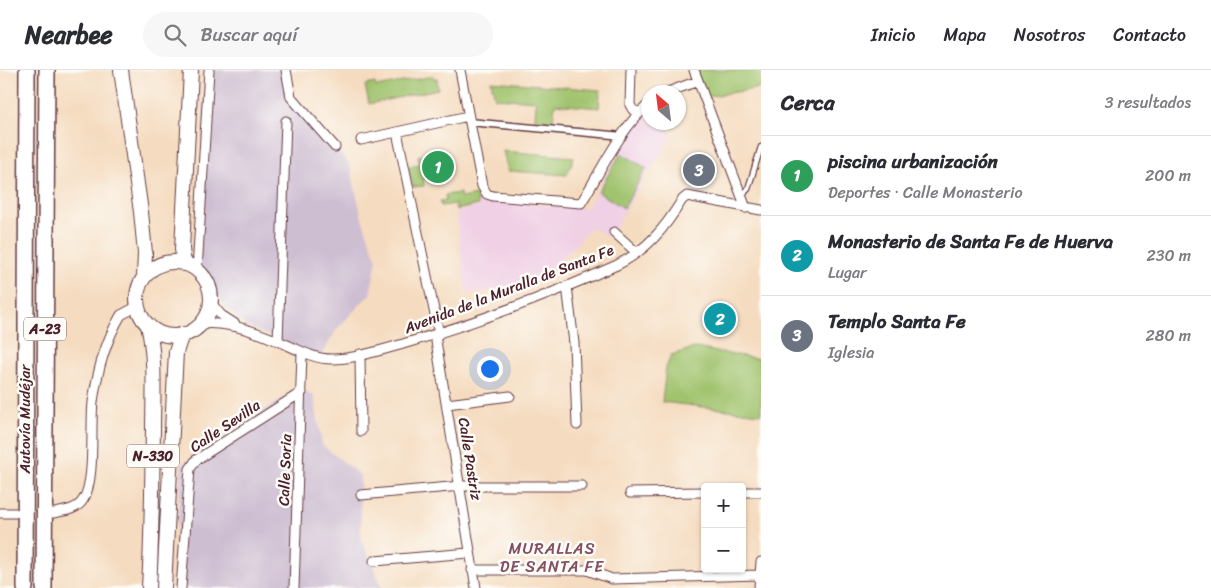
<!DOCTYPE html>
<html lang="es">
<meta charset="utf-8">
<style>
body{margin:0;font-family:Sriracha,sans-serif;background:#f7f7f7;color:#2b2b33}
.controls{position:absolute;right:15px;bottom:15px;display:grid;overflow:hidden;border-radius:5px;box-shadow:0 1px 4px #0004}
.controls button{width:45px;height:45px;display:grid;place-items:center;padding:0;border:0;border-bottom:1px solid #e1e1e2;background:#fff;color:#2b2b33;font:25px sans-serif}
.compass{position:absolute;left:641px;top:15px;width:45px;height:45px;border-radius:50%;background:#fff;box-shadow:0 1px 4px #0004;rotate:332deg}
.you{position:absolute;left:489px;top:298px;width:18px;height:18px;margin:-12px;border:4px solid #fff;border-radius:50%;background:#1a73e8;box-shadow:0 0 0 8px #1a73e833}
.badge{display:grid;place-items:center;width:32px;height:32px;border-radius:50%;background:#1f6fb2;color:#fff;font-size:16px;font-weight:700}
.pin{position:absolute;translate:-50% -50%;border:2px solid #fff;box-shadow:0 1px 5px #0006}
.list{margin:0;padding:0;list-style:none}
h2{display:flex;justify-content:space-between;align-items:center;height:65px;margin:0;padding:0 20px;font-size:21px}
h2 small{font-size:16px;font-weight:400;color:#7c7c81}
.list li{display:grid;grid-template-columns:32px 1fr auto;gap:15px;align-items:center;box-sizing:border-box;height:80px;padding:0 20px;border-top:1px solid #e1e1e2}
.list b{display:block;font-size:19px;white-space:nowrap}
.list p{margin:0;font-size:16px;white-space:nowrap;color:#7c7c81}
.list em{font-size:16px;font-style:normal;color:#7c7c81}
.icon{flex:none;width:28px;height:28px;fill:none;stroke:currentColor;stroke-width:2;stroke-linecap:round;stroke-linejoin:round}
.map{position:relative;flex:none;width:761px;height:518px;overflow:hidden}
header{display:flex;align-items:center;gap:30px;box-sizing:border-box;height:70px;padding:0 25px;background:#fff;border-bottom:1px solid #e1e1e2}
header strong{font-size:24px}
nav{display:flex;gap:28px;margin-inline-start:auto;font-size:18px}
.search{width:350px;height:45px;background:#f7f7f7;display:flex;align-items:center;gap:12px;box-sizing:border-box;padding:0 18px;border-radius:28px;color:#7c7c81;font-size:19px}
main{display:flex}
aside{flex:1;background:#fff}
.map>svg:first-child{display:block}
.built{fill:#f0d0e5}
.industrial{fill:#cebed2}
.green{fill:#a0c36d;stroke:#75714c}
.water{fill:#4babca;stroke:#4a657a}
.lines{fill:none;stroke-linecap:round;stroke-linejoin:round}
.service-casing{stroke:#643b41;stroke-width:7}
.pedestrian-casing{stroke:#643b41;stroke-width:9}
.minor-casing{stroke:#643b41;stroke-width:11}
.trunk-casing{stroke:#643b41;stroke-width:16}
.motorway-casing{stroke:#643b41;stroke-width:18}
.service{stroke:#fff;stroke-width:4.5}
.pedestrian{stroke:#fff;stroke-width:6}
.minor{stroke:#fff;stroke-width:9}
.trunk{stroke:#fff;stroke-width:14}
.motorway{stroke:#fff;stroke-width:15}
.labels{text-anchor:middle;stroke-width:5;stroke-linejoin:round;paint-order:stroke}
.shield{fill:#fdfcf7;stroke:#806168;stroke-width:1}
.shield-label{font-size:14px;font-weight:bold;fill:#4a1f2b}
.street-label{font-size:15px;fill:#4a1f2b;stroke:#fdfcf7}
.neighbourhood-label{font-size:16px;letter-spacing:1px;fill:#834f62;stroke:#fdfcf7}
</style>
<header>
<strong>Nearbee</strong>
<div class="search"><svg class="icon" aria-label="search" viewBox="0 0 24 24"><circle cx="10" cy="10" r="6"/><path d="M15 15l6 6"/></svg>Buscar aquí</div>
<nav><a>Inicio</a><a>Mapa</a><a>Nosotros</a><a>Contacto</a></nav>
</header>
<main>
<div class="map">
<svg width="761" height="518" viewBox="0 0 761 518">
<rect width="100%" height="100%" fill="#fdfcf7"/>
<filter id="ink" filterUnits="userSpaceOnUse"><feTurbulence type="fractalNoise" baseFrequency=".02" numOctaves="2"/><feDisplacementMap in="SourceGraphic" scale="10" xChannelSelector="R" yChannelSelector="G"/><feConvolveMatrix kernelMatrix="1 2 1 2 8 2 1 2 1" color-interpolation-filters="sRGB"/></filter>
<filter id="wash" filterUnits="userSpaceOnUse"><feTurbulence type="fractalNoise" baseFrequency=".0096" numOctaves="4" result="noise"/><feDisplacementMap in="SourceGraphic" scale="20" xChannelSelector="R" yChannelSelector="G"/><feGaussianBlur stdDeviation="1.12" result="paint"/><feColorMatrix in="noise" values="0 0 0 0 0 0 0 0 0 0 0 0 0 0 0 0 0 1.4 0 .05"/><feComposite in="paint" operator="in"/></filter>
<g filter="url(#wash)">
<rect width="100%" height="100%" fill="#f5dbbf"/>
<path class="built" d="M648 42V52L662 53 672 65 653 97H650L610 168 591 157 573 178 548 200 527 213 489 221 466 223 456 142 479 136 478 126 495 131 587 138 625 72 637 53Z"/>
<path class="industrial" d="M206 0H288L292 29 350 95 362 149 377 190 370 224 337 259 320 287 245 256 222 233 196 190Z
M296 320 314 325 322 375 360 405 361 468 382 518H174L181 395Z"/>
<path class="green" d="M694 0H761V18L704 27Z
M433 6 434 9 437 8 438 19 369 34 365 15 375 13 376 17Z
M491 11 600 20 599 38 555 34 553 51 535 50 536 31 495 28Z
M445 81 450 104 423 109 424 116 413 117 408 96 420 94 418 86Z
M503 81 574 87 567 105 508 101Z
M621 83 646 98 624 138 598 122Z
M460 123 461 128 476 125 478 135 456 140 455 134 441 136 440 131 446 130 445 125Z
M694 278 761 289V344L662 332 666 298 671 285Z"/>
<path class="water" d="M443 87 446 99 431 103 430 94 439 92 438 88Z"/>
</g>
<g filter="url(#ink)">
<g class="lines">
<defs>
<path id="service" d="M741 126 748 119 761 77"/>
<path id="pedestrian" d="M469 52 623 66"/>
<path id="minor" d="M286 0 291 27 335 77
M460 0 482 116 487 124 493 126 581 133C600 103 621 57 648 35
M631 0 630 35 633 40 640 43
M694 0 746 138
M668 22 698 11
M397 62 439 264
M361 70 468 46
M614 162 637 183
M197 201 209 0
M567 216 574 273 577 355
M211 233 221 245 235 254
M201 254C227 251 255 261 278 271 296 278 312 289 332 289 353 289 382 280 403 274 475 253 548 226 617 195 647 180 665 158 682 130L687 126 761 140
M435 265 476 518
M278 271 286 51
M360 284 361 361
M447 334 510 326
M742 422H761
M630 423 705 422
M361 425 461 416H582
M0 443H15
M53 443C64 441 77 440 83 430 96 411 90 356 93 332 97 303 106 270 121 245L138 236
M374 491 469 483
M472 500H587L612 509 760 505
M181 518 190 399 196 390 302 322
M294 518 302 283
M759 518 761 492"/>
<path id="trunk" d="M121 0 141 142 145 183 144 207
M137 229a37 37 0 1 1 74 0a37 37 0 1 1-74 0Z
M184 194 182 179 191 0
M148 255C156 289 153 326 153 361 152 414 152 466 149 518
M164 518 176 282 182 264"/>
<path id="motorway" d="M25 518 27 0
M44 518 47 0"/>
</defs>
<use href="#service" class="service-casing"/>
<use href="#pedestrian" class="pedestrian-casing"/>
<use href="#minor" class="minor-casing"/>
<use href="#trunk" class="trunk-casing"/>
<use href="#motorway" class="motorway-casing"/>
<use href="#service" class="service"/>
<use href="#pedestrian" class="pedestrian"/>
<use href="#minor" class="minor"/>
<use href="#trunk" class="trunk"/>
<use href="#motorway" class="motorway"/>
</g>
</g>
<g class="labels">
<g class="shield">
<rect x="24" y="247.5" width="42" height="23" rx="4"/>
<rect x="127" y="374.5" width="52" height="23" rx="4"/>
</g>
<g class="shield-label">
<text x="45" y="264">A-23</text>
<text x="153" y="391">N-330</text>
</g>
<g class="street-label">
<text transform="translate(509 219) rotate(-21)" y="5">Avenida de la Muralla de Santa Fe</text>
<text transform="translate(25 349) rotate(-90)" y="5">Autovía Mudéjar</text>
<text transform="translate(225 356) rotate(-34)" y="5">Calle Sevilla</text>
<text transform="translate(470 389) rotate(81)" y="5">Calle Pastriz</text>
<text transform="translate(285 400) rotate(-88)" y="5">Calle Soria</text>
</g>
<g class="neighbourhood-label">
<text x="552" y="484">MURALLAS<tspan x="552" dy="18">DE SANTA FE</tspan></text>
</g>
</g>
</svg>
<div class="controls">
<button>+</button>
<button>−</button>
</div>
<svg class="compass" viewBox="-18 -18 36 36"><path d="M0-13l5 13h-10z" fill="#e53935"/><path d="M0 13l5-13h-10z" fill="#7c7c81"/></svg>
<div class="you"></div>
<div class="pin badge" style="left:438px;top:97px;background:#2e9e5b">1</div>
<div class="pin badge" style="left:720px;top:249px;background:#0f9aa8">2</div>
<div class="pin badge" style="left:699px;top:100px;background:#6b7280">3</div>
</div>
<aside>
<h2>Cerca<small>3 resultados</small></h2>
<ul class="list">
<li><span class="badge" style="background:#2e9e5b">1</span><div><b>piscina urbanización</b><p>Deportes · Calle Monasterio</p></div><em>200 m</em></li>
<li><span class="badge" style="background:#0f9aa8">2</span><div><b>Monasterio de Santa Fe de Huerva</b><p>Lugar</p></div><em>230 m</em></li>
<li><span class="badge" style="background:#6b7280">3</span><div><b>Templo Santa Fe</b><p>Iglesia</p></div><em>280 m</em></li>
</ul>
</aside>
</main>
